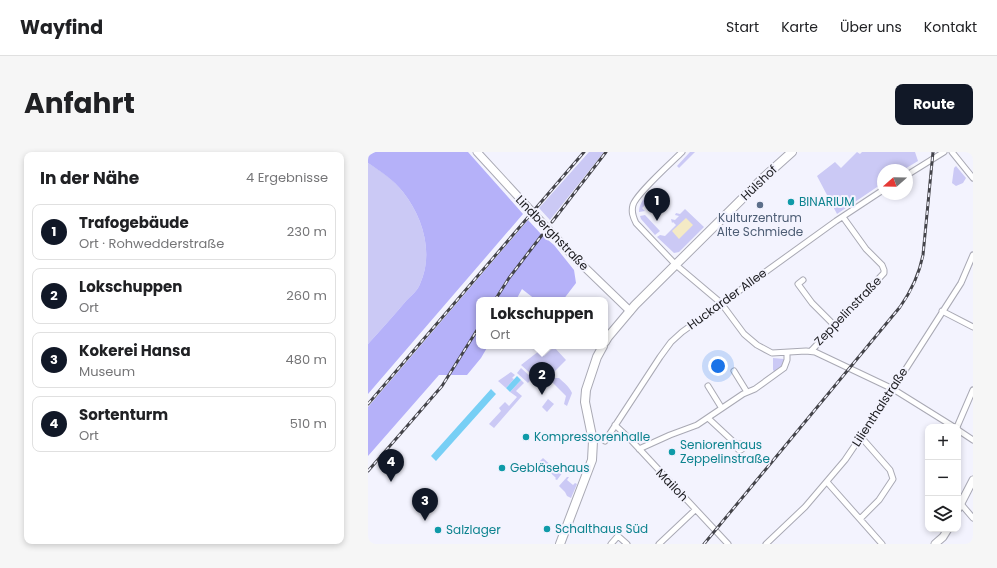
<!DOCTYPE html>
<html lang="de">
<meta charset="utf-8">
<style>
body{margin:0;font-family:Poppins,sans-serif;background:#f6f6f6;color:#202124}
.controls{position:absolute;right:12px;bottom:12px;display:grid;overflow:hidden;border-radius:8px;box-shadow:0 2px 6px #0003}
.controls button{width:36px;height:36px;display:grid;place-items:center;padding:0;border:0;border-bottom:1px solid #e0e0e0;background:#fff;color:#202124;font:20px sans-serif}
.compass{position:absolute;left:509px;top:12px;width:36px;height:36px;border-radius:50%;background:#fff;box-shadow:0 2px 6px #0003;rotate:250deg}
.you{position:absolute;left:350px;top:214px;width:14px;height:14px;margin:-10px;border:3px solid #fff;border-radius:50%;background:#1a73e8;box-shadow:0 0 0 6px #1a73e833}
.badge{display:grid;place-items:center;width:26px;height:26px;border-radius:50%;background:#111827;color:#fff;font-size:13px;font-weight:700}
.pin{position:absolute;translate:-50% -33px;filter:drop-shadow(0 1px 2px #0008)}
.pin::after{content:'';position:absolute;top:21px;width:14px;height:12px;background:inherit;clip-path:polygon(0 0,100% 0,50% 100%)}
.popup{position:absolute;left:108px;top:145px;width:132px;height:52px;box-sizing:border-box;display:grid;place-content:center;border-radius:8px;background:#fff;filter:drop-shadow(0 1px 3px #0005);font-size:13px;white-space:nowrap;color:#757577}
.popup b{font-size:15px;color:#202124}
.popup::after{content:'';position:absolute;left:50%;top:100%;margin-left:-8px;border:8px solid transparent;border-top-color:#fff}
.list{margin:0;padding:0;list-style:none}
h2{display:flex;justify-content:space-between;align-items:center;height:52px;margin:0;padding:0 16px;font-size:17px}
h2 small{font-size:13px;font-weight:400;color:#757577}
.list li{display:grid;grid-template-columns:26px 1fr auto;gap:12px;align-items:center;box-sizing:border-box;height:56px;margin:0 8px 8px;padding:0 8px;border:1px solid #e0e0e0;border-radius:8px}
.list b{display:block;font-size:15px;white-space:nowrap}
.list p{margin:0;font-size:13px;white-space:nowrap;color:#757577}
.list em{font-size:13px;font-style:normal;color:#757577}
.icon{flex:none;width:22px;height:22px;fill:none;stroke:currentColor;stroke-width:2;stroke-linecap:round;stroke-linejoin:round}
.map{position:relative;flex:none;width:605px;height:392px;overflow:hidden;border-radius:8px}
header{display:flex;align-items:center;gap:24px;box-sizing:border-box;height:56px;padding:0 20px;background:#fff;border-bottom:1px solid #e0e0e0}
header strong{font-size:19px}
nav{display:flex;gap:22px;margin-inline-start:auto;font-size:14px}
.intro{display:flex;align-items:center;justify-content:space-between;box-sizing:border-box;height:96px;padding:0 24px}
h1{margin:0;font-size:28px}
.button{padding:10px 18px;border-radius:8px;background:#111827;color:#fff;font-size:14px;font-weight:700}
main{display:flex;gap:24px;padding:0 24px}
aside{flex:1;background:#fff;border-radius:8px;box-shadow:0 2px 6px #0003}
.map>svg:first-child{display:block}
.green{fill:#cbc9f5}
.forest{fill:#b5b1f9}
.sand{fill:#f4eac5}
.water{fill:#77cff5}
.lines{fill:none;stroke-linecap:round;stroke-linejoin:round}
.street-casing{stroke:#a9a9b4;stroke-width:7}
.secondary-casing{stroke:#a9a9b4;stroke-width:9}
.primary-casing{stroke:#a9a9b4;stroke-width:10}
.street{stroke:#fff;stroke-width:5}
.secondary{stroke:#fff;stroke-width:7}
.primary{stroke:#fff;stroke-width:8}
.rail-casing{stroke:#44444a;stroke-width:3}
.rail{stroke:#f3f3fe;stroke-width:1.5;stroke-dasharray:4.5;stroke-linecap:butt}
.culture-dot{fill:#0f9aa8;stroke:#f3f3fe;stroke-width:1.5}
.service-dot{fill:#5c6f8a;stroke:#f3f3fe;stroke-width:1.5}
.labels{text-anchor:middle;stroke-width:4;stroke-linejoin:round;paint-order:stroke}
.street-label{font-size:12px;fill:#1b1b1f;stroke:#f3f3fe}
.culture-label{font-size:12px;fill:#0d838f;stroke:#f3f3fe;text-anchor:start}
.service-label{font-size:12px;fill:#4e5e75;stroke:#f3f3fe}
</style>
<header>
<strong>Wayfind</strong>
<nav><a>Start</a><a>Karte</a><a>Über uns</a><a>Kontakt</a></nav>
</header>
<div class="intro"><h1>Anfahrt</h1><a class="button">Route</a></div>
<main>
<aside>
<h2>In der Nähe<small>4 Ergebnisse</small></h2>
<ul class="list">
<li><span class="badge">1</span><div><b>Trafogebäude</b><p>Ort · Rohwedderstraße</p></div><em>230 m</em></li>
<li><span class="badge">2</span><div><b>Lokschuppen</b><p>Ort</p></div><em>260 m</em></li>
<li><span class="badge">3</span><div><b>Kokerei Hansa</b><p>Museum</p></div><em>480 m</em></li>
<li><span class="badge">4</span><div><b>Sortenturm</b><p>Ort</p></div><em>510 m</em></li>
</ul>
</aside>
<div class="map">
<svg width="605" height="392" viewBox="0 0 605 392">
<rect width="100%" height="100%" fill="#f3f3fe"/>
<path class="green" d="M221 0H236L182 68 171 56Z
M322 0H327L311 16 309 14Z
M489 0 492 2 494 0H547L550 9 535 18H515V31L469 62 449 24 467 10 473 16Z
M0 11C13 19 26 28 35 40 55 65 66 102 52 132 50 138 43 144 38 149 26 163 13 178 0 192Z
M588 14 598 26 595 31 588 34 584 31 586 16Z
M284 38 288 43 274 56 277 59 271 60C271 51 277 45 284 38Z
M317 57 336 75 311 100 306 101 289 85 292 83 297 84 308 73 305 70 304 71 303 67 307 68 311 64 307 63 308 61 312 62Z
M277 63 292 79 287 83 273 67 272 64Z
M186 195 198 208 172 234 170 232 172 230 153 213 171 199 176 204Z
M405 206 416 207 415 214 408 221 405 218Z
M153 216 164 226 160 231 149 221Z
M143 220 147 223 144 226 146 227 138 236 130 229Z
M186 226H191C196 231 201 234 204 241L199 254 196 252 198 244 182 228Z
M153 228 156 231 148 239 154 244 126 276 121 272 133 259 131 256 137 250 141 254 149 245 142 240Z
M180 247 186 252 179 260 174 255Z
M175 306 186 316 187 315 192 320 194 319 195 320 189 328 187 327 188 326 171 310Z
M199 325H201L199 328 205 333 207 331 209 332 203 346 199 344 197 340 191 334Z"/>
<path class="forest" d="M7 0H100L155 62 0 242V192C13 178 26 163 38 149 43 144 50 138 52 132 66 102 55 65 35 40 26 28 12 19 0 11V4Z
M160 68 173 82 186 93 206 118 208 131 195 148H168L154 137 148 148H111V194H120L113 206 99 223H71L0 304V255Z"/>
<path class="sand" d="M318 66 325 73 311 87 304 79Z"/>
<path class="water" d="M149 224 153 228 142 240 138 236Z
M123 237 128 242 68 309 63 304Z"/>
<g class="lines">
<defs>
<path id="street" d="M314 0C304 10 268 42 265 53 263 60 265 65 268 71L308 113 353 151 376 182 389 193 404 201 438 199 447 200 525 237 586 275
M584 0 605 26
M539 23 576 0
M435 128 430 132 444 151 466 173
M574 159 605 175
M443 199 516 121V118L514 113 498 97 475 65
M366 219 379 240
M340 234 353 255
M340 266 369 293
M247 273 262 287 360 392
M589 275 605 238
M590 278 605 288
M237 289 292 205 303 190 314 180 468 69 515 38
M369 295a3 3 0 1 1 6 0a3 3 0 1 1-6 0Z
M271 297 302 283 329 273 375 242 387 237 416 216 419 208V201
M459 330 514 392
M593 352 605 366
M492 367 511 348 525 327 522 318 493 285
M243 392 250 384 259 392
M291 392 327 358
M398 392 437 355 477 308 525 237 593 131 605 103"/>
<path id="secondary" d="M109 0 204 103 262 159
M590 357 605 328
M567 392 575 385 580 377"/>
<path id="primary" d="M237 190 240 185 267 153 395 26 424 0
M192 392 224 308 225 289 217 250 218 238 229 205 235 194"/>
</defs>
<use href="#street" class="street-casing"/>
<use href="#secondary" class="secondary-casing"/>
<use href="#primary" class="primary-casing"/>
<use href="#street" class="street"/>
<use href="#secondary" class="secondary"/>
<use href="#primary" class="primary"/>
<defs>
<path id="rail" d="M184 70 238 0
M127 148 141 126 174 83
M0 252 216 0
M0 319 74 234 111 175
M336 392 532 155C544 138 551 123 555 103L565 0"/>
</defs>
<use href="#rail" class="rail-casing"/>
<use href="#rail" class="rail"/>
</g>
<g class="culture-dot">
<circle cx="423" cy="50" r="4"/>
<circle cx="158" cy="285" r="4"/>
<circle cx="304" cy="300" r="4"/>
<circle cx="134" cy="316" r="4"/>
<circle cx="179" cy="377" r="4"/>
<circle cx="70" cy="378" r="4"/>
</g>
<circle class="service-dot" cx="392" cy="53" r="4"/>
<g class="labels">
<g class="street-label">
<text transform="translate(391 31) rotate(-44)" y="4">Hülshof</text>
<text transform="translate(184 81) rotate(46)" y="4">Lindberghstraße</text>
<text transform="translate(359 147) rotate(-36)" y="4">Huckarder Allee</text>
<text transform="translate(480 159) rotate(-46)" y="4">Zeppelinstraße</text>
<text transform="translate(512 255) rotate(-57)" y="4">Lilienthalstraße</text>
<text transform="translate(304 333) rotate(46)" y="4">Mailoh</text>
</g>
<g class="culture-label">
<text x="431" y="54">BINARIUM</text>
<text x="166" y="289">Kompressorenhalle</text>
<text x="312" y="297">Seniorenhaus<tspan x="312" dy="14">Zeppelinstraße</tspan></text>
<text x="142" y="320">Gebläsehaus</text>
<text x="187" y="381">Schalthaus Süd</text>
<text x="78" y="382">Salzlager</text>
</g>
<g class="service-label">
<text x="392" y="70">Kulturzentrum<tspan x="392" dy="14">Alte Schmiede</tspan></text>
</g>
</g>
</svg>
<div class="controls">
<button>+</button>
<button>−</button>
<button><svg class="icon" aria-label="layers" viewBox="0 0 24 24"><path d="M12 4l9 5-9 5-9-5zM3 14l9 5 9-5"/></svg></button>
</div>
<svg class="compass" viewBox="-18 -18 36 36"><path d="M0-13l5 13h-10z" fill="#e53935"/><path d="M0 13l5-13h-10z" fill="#757577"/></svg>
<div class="you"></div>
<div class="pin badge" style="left:289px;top:69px">1</div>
<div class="pin badge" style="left:174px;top:243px">2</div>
<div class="popup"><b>Lokschuppen</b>Ort</div>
<div class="pin badge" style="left:57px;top:369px">3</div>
<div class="pin badge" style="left:23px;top:330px">4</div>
</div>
</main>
